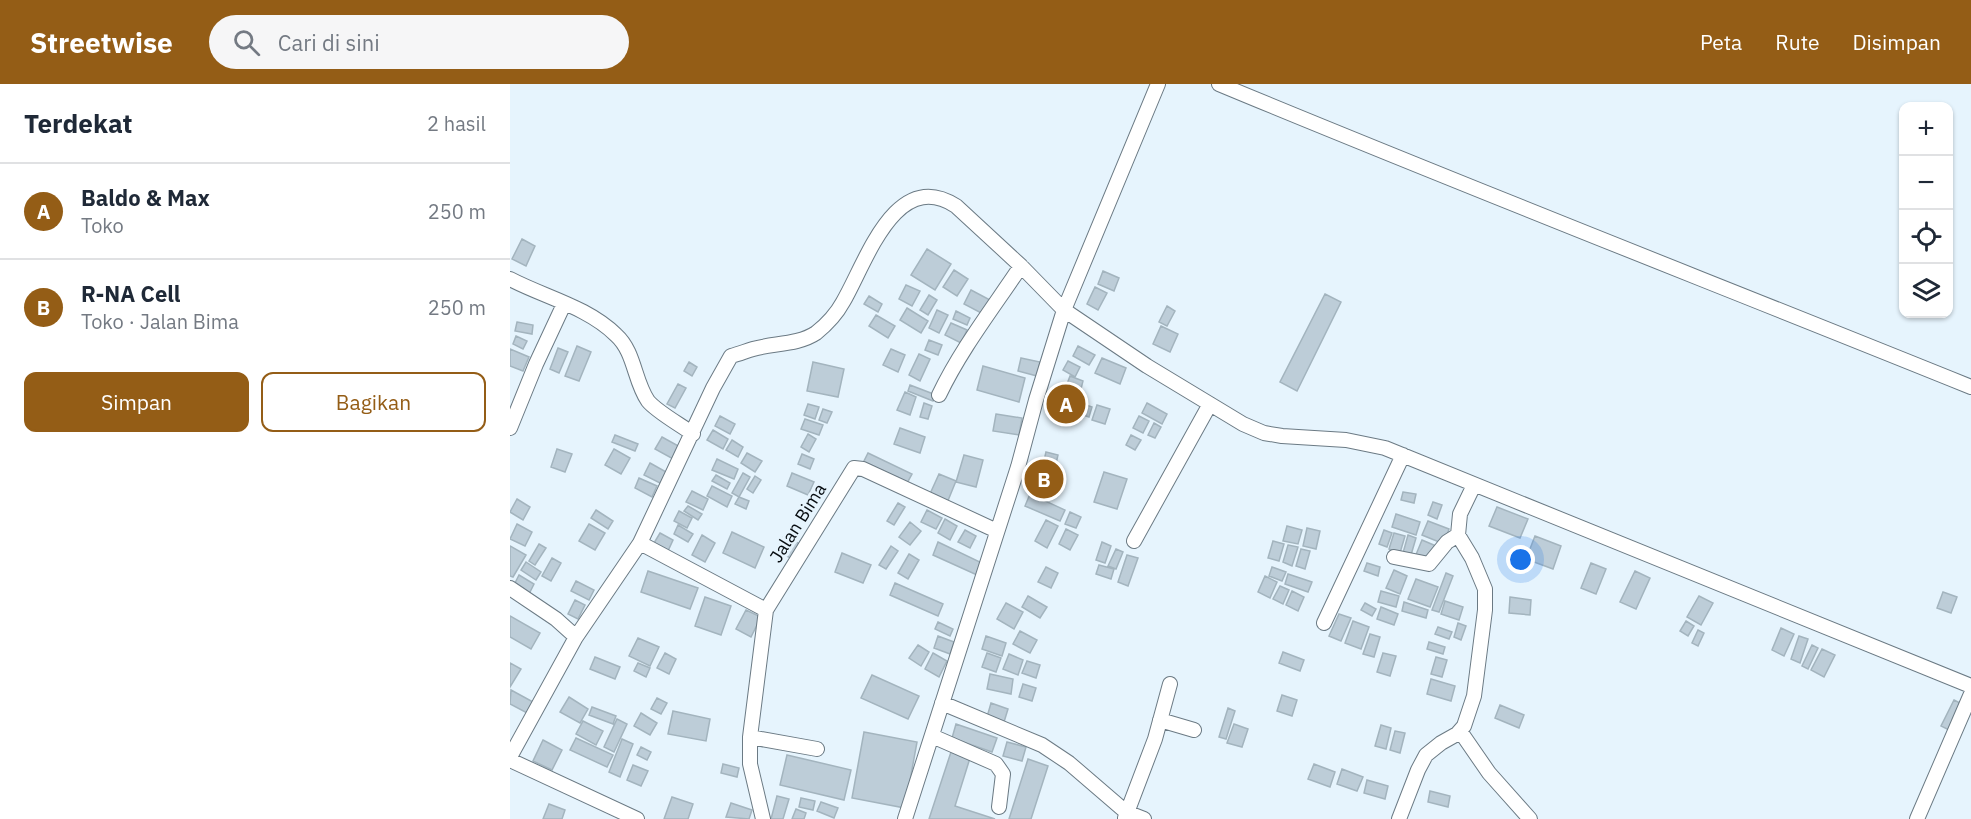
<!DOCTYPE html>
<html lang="id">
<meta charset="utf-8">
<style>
body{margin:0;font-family:"IBM Plex Sans",sans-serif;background:#f6f6f7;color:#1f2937}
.controls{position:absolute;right:18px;top:18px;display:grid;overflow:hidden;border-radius:12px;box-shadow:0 2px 4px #0004}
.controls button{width:54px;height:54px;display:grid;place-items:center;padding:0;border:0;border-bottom:2px solid #e0e1e3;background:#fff;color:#1f2937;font:30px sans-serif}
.you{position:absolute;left:1011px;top:476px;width:21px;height:21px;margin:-15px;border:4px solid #fff;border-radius:50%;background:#1a73e8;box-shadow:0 0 0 9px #1a73e833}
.badge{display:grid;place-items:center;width:39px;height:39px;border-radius:50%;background:#945d16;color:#fff;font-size:20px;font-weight:700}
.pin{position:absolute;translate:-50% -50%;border:3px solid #fff;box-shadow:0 2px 6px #0006}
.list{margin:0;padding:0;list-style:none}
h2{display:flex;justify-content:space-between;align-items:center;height:78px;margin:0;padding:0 24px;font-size:26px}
h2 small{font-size:20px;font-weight:400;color:#747a83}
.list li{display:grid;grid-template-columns:39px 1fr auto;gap:18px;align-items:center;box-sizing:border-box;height:96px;padding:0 24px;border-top:2px solid #e0e1e3}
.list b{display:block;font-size:22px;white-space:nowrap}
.list p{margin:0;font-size:20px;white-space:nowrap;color:#747a83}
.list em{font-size:20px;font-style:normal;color:#747a83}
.actions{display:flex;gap:12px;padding:18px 24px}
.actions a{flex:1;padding:14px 0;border:2px solid #945d16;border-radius:12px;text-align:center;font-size:21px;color:#945d16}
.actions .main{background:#945d16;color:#fff}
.icon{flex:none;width:33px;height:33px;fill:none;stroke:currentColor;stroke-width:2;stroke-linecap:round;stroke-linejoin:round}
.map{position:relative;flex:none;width:1461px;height:735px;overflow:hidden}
header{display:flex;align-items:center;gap:36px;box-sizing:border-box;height:84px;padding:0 30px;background:#945d16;color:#fff}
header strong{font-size:28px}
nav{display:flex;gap:33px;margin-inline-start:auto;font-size:21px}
.search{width:420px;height:54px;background:#f6f6f7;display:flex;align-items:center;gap:15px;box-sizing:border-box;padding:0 21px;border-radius:33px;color:#747a83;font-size:22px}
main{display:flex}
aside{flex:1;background:#fff}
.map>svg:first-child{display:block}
.building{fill:#bdcdd8;stroke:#a3b4be;stroke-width:1.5}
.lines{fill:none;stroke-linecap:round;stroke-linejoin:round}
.minor-casing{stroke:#6b7a84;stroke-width:16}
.minor{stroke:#fff;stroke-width:14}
.labels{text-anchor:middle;stroke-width:6;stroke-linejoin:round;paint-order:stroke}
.street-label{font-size:18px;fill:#070c10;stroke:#e6f4fd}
</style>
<header>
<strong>Streetwise</strong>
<div class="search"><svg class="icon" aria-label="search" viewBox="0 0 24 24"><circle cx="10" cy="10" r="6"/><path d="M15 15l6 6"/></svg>Cari di sini</div>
<nav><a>Peta</a><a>Rute</a><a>Disimpan</a></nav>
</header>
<main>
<aside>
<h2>Terdekat<small>2 hasil</small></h2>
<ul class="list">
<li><span class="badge">A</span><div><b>Baldo &amp; Max</b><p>Toko</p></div><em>250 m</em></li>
<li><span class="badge">B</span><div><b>R-NA Cell</b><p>Toko · Jalan Bima</p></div><em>250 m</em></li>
</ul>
<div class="actions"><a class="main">Simpan</a><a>Bagikan</a></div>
</aside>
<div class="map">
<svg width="1461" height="735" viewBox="0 0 1461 735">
<rect width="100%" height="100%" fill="#e6f4fd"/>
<path class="building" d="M12 155 25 162 16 182 2 175Z
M417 165 441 180 425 206 401 191Z
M444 186 458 195 447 212 433 203Z
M593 187 609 194 604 207 588 200Z
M396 201 410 207 402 222 389 215Z
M585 203 597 209 588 226 577 220Z
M461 206 482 217 475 231 454 220Z
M815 210 831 218 787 307 770 298Z
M419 211 427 216 418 231 410 226Z
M359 212 372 220 368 228 354 220Z
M657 222 665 227 657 242 649 238Z
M397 224 418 237 411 249 390 236Z
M427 226 438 231 429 249 419 244Z
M446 227 460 234 457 241 443 235Z
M366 231 385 242 378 254 359 242Z
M7 238 23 241 22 250 5 247Z
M441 239 457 246 451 259 435 251Z
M651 242 668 250 660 268 643 260Z
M6 252 17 257 13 265 3 260Z
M419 256 432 261 428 271 415 266Z
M67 262 81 268 69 297 55 292Z
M568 262 585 271 579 281 563 272Z
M48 264 58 268 49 289 40 285Z
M0 265 19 273 13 287 0 282Z
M381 265 395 271 388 288 373 281Z
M409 270 420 275 410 297 399 291Z
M511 274 530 278 527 292 508 287Z
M592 274 616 284 610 300 585 289Z
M558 277 570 283 565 293 553 286Z
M179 278 187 283 182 292 174 287Z
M303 278 334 285 328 313 297 307Z
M473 282 515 294 509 318 467 306Z
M560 292 573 297 571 305 557 300Z
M168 300 176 304 165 324 157 320Z
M400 301 426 311 423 317 398 307Z
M395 308 406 313 400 331 387 326Z
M550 308 568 315 563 328 545 321Z
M414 319 422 322 418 335 410 333Z
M570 319 582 323 579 333 567 329Z
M637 319 657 330 652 340 632 329Z
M298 320 309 323 305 335 294 331Z
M587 321 600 325 595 340 582 336Z
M313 325 322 328 317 339 309 336Z
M486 330 512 334 509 351 483 347Z
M210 332 225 340 220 350 205 342Z
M629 332 639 337 633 349 623 344Z
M295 335 313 341 309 351 291 345Z
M644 339 651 343 645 354 638 351Z
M390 344 415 353 410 369 384 360Z
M203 346 218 355 213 365 197 356Z
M298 350 306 355 299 368 291 363Z
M105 351 128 360 125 367 102 358Z
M621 351 631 356 625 366 616 361Z
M152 353 172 364 165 376 145 365Z
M222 356 233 363 228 373 216 366Z
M47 365 62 370 55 388 41 383Z
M104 365 120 374 111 390 95 381Z
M536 368 548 371 544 388 532 385Z
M237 369 252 377 245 388 231 379Z
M358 369 402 390 396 401 353 379Z
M292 370 304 375 300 385 288 380Z
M454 371 473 376 466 403 446 398Z
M207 375 228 385 224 395 202 386Z
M140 379 158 389 152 400 134 391Z
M526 386 550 393 546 407 522 400Z
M594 388 617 395 607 425 584 418Z
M233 389 240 393 229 413 222 409Z
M282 389 304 398 298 411 277 402Z
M429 390 446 397 437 419 419 412Z
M206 391 220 399 217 405 202 397Z
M245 392 251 396 243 409 237 405Z
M129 394 147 402 142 413 125 404Z
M202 402 222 412 217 423 197 412Z
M182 407 198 415 193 426 176 418Z
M893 408 906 410 904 419 891 416Z
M520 410 555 426 550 437 515 422Z
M229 413 239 417 236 425 225 420Z
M7 415 20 423 13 436 0 428Z
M923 418 932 421 927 435 918 431Z
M388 419 395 423 384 441 377 437Z
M178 422 192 430 188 436 174 427Z
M987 423 1018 435 1010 454 979 442Z
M86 426 103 437 98 445 81 434Z
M417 426 432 434 426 445 411 438Z
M169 427 182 434 177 444 164 437Z
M560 428 571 433 566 444 555 440Z
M886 430 910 438 906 451 882 443Z
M435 435 447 442 440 456 428 449Z
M536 436 548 442 537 464 525 457Z
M918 437 939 445 934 460 912 451Z
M400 438 411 447 400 461 389 453Z
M7 440 22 448 15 462 0 455Z
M79 440 95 449 85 466 69 457Z
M168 441 183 450 178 458 164 450Z
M777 442 792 446 788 460 773 457Z
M797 444 810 447 806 465 793 462Z
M556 445 568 451 560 466 549 460Z
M455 446 466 452 460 464 448 458Z
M874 446 882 449 877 463 869 460Z
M222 448 254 463 245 484 213 469Z
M150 449 163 456 158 467 144 459Z
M884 449 895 452 890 469 879 465Z
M192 451 205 459 195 478 182 471Z
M898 451 906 454 901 471 893 469Z
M274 452 290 460 282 475 266 466Z
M1025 452 1051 462 1043 485 1016 475Z
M912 456 926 462 919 479 905 473Z
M763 457 774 460 769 477 758 474Z
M428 458 472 479 467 491 423 471Z
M592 458 601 462 595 479 586 476Z
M29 460 36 464 25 481 19 477Z
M778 461 788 463 782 482 773 478Z
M0 462 16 471 3 493 0 492Z
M381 462 388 467 376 485 369 481Z
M606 465 613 468 606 485 598 482Z
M791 465 800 467 795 485 786 482Z
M332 469 361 481 353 499 325 488Z
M399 470 409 476 398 495 388 489Z
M617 471 628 474 618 502 608 498Z
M42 474 51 479 41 497 32 492Z
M16 478 31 488 26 496 11 486Z
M857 479 870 483 868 492 854 487Z
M1081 479 1096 485 1086 510 1071 504Z
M589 481 604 485 601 495 586 490Z
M536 483 548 489 541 504 528 498Z
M762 483 776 488 772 497 759 492Z
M884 486 897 492 890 510 876 504Z
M138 487 188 504 180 525 131 508Z
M1125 487 1140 494 1126 525 1110 518Z
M936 489 943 492 929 528 922 526Z
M778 490 802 498 798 508 775 500Z
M9 491 24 500 19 510 4 501Z
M755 492 767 498 760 514 748 508Z
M906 495 928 503 920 523 898 515Z
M66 497 84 506 79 516 61 507Z
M385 499 433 520 428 532 380 511Z
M770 502 779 506 773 520 763 515Z
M782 507 794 513 788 527 776 521Z
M871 507 889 512 886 523 868 518Z
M1433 508 1447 513 1441 529 1427 524Z
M518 512 537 523 530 534 512 523Z
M1189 512 1203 519 1191 541 1177 533Z
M195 513 221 522 211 551 185 542Z
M1000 513 1021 516 1020 531 999 529Z
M65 516 75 521 68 535 58 530Z
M935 517 953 523 949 536 931 530Z
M894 518 918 526 916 534 892 527Z
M496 519 513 528 504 545 487 535Z
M855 519 866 525 862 532 851 526Z
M871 523 888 530 884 541 867 535Z
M236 526 251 533 241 553 226 545Z
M829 530 841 534 831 557 819 552Z
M0 532 30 549 21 565 0 553Z
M843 537 859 543 851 565 835 559Z
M1176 537 1184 542 1178 552 1170 547Z
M428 538 443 545 440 552 425 545Z
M948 539 956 542 951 556 944 553Z
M928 543 942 548 939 555 925 550Z
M1271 544 1284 550 1274 572 1262 566Z
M1188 546 1194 549 1188 562 1182 559Z
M510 547 527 556 520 569 503 560Z
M860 550 870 553 864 573 853 570Z
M428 552 444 558 440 570 424 564Z
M476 552 496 559 492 572 472 565Z
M1289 552 1298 555 1290 579 1281 575Z
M128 554 149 563 140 582 119 572Z
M919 558 935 563 933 570 917 565Z
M408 561 419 568 411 582 399 574Z
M1302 561 1308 564 1298 585 1292 582Z
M1312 565 1325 571 1314 593 1301 586Z
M773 568 794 576 790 587 769 579Z
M155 569 166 575 159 590 147 584Z
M423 569 437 577 429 593 415 585Z
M477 569 491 574 486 588 472 583Z
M873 569 886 572 880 592 867 588Z
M499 570 513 576 508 591 493 585Z
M85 573 110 583 105 595 80 585Z
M926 573 937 576 932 593 921 590Z
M517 577 530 581 526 594 512 589Z
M0 579 11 585 0 603Z
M128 579 140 584 136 593 124 587Z
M480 590 503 595 501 610 477 605Z
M362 591 409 612 398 635 351 614Z
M921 595 945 602 941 617 917 610Z
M513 600 526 604 522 617 509 613Z
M1 606 25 619 19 630 0 620Z
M772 611 787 616 782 632 767 627Z
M59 613 78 625 70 639 50 628Z
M147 614 157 619 151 630 141 625Z
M1444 616 1454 621 1441 647 1431 642Z
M481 619 498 625 494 638 477 633Z
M990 621 1014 631 1009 644 985 634Z
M82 623 106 632 103 640 79 631Z
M718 624 725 627 716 655 709 653Z
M163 627 200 635 196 657 158 650Z
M131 629 147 639 140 651 124 642Z
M107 635 117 640 104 668 94 663Z
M73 637 93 647 86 661 66 650Z
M446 640 487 654 482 668 442 654Z
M724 640 738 645 732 663 717 659Z
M871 641 881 644 876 665 865 662Z
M885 647 895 649 890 669 880 666Z
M354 648 407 658 395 724 342 714Z
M66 654 103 671 97 683 60 666Z
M112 655 123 660 110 693 99 688Z
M33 656 52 666 42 686 23 677Z
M497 658 516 663 512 677 493 672Z
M131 663 141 668 137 676 127 671Z
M441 668 460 674 445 722 485 735H419Z
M277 671 341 686 334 716 270 701Z
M518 675 538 682 521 735H499Z
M213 680 229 684 227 693 211 689Z
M804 680 825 688 820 703 798 695Z
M123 681 138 687 131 702 117 696Z
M832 685 853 693 847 707 827 700Z
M857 696 878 702 875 715 854 709Z
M920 707 940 712 938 723 918 718Z
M267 712 279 715 273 735H261Z
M162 713 183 720 178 735H154Z
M291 714 305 717 303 726 289 723Z
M311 718 328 724 324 734 307 727Z
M221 719 242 726 239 735 216 733Z
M39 720 55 726 52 735H33Z
M286 725 296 729 294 735H282Z"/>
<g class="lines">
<defs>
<path id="minor" d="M709 0C959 104 1211 202 1461 303
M0 195C34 213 78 223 106 251 125 268 124 297 138 317 147 328 171 341 183 350
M429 311C451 265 483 224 511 182
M0 344 26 280 54 220
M624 457 700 320
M130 459 256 526 344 384 353 385 487 447
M884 473 919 480 937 458 948 451
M0 504 46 535 66 553
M814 539 893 371
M432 619 532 661 559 679 616 728 634 735
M650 636 684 646
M950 647 979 689 1020 735
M422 652 486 680 493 690 489 723
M240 653 307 665
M0 673 66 553 130 459 203 304 221 272C229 270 236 267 243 265 263 259 288 261 306 249 316 241 327 229 333 218 356 179 385 83 446 122L511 182 554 226 637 282 733 340 754 349 772 352 836 356 875 364 1461 602
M0 676 127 735
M615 734 645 655 660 600
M253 735 240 680V653L256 526
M395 735 508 383 526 316 554 226 648 0
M889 735 908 686 916 671 931 659 947 650 954 642 964 612 975 526V505L962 474 948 451 950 430 964 401
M1407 735 1461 610"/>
</defs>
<use href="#minor" class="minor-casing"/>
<use href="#minor" class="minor"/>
</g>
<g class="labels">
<g class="street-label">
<text transform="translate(288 439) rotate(-58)" y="6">Jalan Bima</text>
</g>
</g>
</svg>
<div class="controls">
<button>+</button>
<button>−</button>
<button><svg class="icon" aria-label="locate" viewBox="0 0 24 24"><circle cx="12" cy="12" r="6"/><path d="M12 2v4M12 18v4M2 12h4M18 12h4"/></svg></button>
<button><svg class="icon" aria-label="layers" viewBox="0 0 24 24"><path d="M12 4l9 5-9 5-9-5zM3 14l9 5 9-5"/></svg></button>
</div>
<div class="you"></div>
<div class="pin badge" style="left:556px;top:320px">A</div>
<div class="pin badge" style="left:534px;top:395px">B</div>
</div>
</main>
